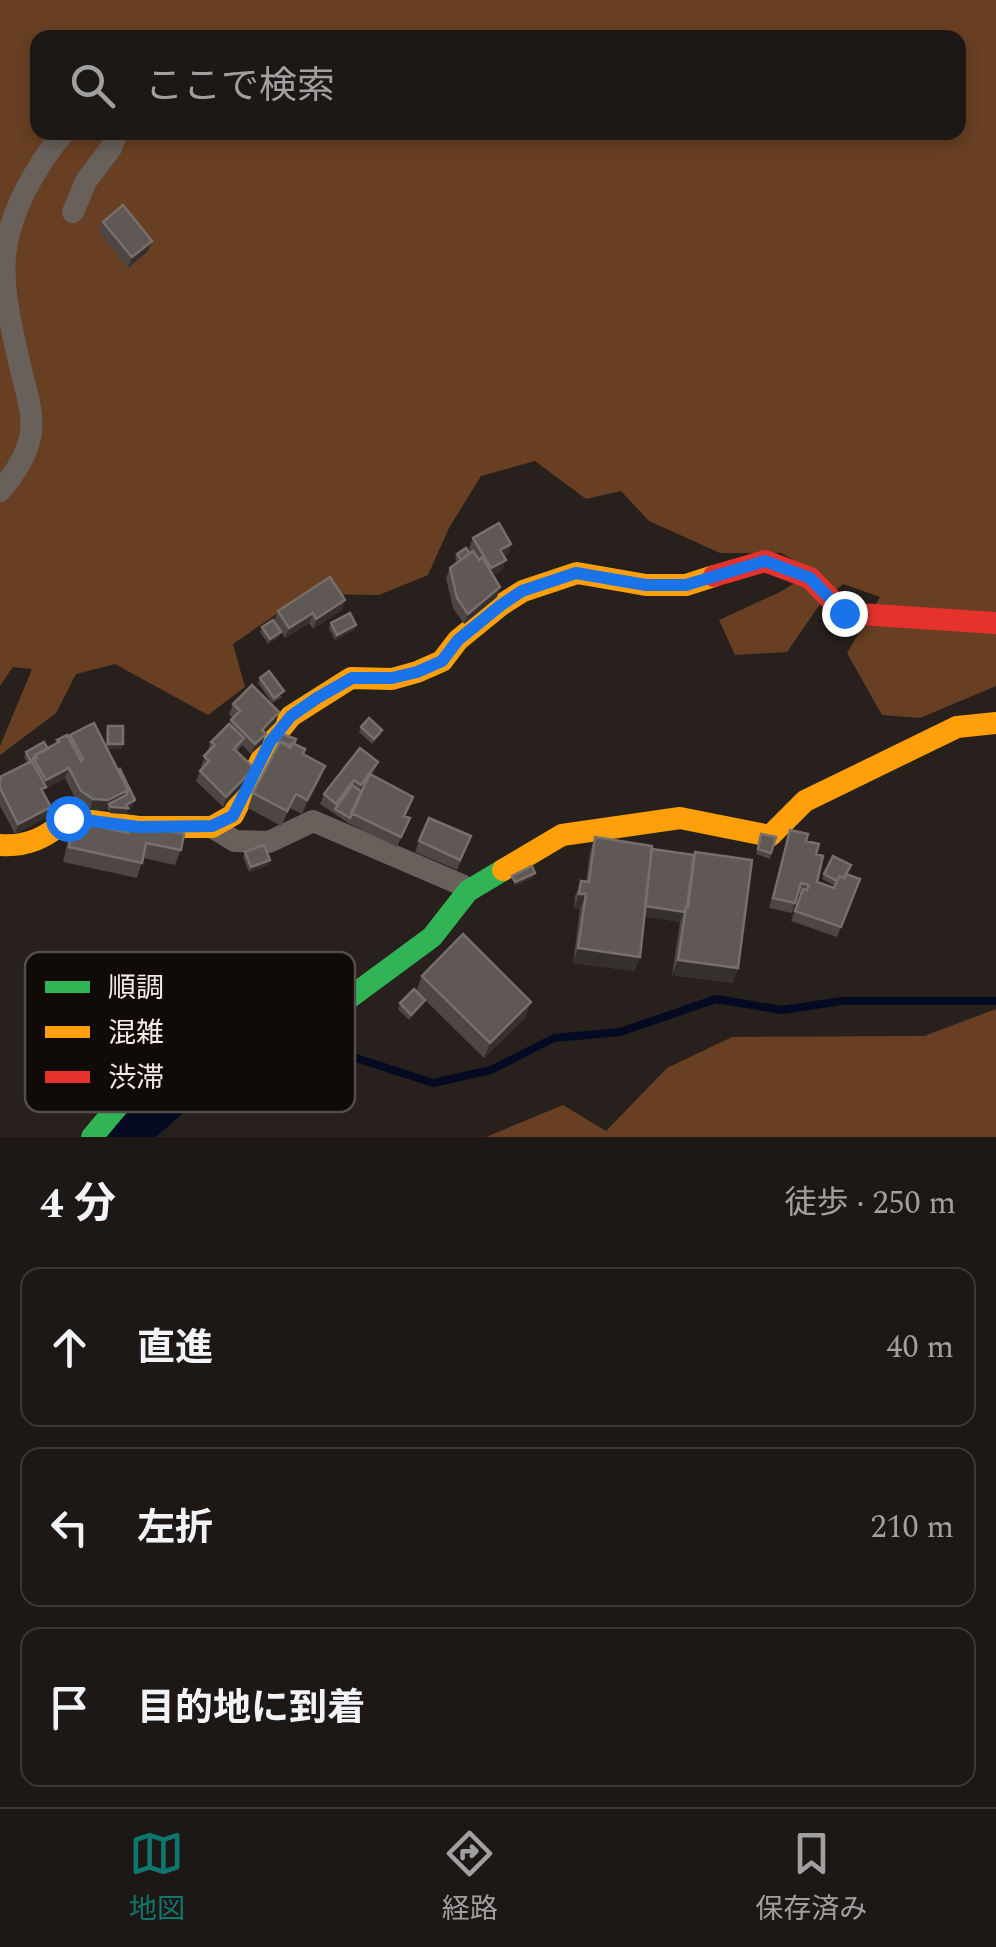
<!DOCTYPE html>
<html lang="ja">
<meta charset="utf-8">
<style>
body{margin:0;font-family:Spectral,"Noto Sans JP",serif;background:#25211e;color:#f1f3f6}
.stop{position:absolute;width:30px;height:30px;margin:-22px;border:8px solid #1a73e8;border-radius:50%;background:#fff}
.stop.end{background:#1a73e8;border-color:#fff;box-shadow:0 2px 10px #0008}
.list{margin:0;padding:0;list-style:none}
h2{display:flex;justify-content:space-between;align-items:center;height:130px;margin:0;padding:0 40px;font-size:42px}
h2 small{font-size:32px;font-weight:400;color:#a0a0a0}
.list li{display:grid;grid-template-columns:65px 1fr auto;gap:30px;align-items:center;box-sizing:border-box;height:160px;margin:0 20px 20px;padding:0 20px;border:2px solid #3b3734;border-radius:20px}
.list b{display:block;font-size:38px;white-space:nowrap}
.list em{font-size:32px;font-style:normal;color:#a0a0a0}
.icon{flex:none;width:55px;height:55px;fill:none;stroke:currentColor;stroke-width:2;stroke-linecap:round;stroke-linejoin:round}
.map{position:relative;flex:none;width:996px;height:1137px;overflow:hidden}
.search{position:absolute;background:#1d1815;box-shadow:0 5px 15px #0003;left:30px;right:30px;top:30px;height:110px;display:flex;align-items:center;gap:25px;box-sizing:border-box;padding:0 35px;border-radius:20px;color:#a0a0a0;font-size:38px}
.sheet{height:670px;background:#1d1815}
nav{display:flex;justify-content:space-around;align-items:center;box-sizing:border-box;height:140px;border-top:2px solid #3b3734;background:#1d1815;font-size:28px;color:#a0a0a0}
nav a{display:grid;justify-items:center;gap:5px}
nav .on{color:#0f766e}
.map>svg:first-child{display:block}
.forest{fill:#683f23;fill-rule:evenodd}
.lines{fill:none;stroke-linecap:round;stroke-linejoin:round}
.stream{stroke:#040a21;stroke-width:8}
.river{stroke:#040a21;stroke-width:42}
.street{stroke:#67605b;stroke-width:22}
.fast{stroke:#30b455;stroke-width:22}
.slow{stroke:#ff9f0a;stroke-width:22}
.jam{stroke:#e5322d;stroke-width:22}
.wall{fill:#4d4642}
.shaded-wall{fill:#36302c}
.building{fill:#5f5854;stroke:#766f6a;stroke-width:2.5}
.route{stroke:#1a73e8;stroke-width:12}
.key{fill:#100b07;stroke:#544e4a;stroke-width:2.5}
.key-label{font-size:28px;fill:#f4ebe5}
</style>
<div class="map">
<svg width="996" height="1137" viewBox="0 0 996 1137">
<rect width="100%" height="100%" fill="#27201c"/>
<path class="forest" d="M0 0H996V686L920 718 882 715 847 653 880 597 843 584 818 607 787 652 735 655 719 620 780 592 814 571 781 553H720L649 521 621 491 586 499 535 461 481 476 449 528 428 575 379 595 306 594 233 644 245 687 208 715 115 664 76 674 56 713 0 755V746L32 669 13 667 0 686ZM38 38H958V132H38Z
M996 1009V1137H486L563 1105 606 1131 667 1068 732 1037 924 1036Z"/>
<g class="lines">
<path class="stream" d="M279 1033 433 1083 491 1070 554 1038 620 1032 716 999 782 1010 842 1001H996"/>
<path class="river" d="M124 1137 210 1062 239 1044 279 1033"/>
<path class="street" d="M73 212 86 181 111 148 116 135 114 132
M0 491C14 475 25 459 30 438 35 416 26 391 21 370 13 334 2 293 5 256 9 212 36 166 64 132
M212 827 235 841 269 842 313 821 462 885 468 891
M299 1052 309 1017"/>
<path class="fast" d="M92 1137 124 1099 256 1015 322 1018 432 937 468 891 503 870"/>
<path class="slow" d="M0 845C28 847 48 837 68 818L139 827H212L233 815 270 742 291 716 351 678 392 679 417 672 442 661 458 640 501 605 523 591 577 573 646 585H686L714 576
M503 870 562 835 680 818 770 836 805 801 957 727 996 723"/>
<path class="jam" d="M714 576 765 561 810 578 844 613 996 623"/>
</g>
<path class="wall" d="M103 222 148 251 128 268 99 232Z
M473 538 511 544 508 554 504 556 506 560 502 570 493 575 500 587 497 597 464 624 453 608 446 578 450 568 457 562 455 559 457 554 471 552 469 548Z
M342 610 313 629 309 623 285 638 274 621 278 611Z
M331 623 356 625 354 630 335 640 329 628Z
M262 627 281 632 279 637 268 644 260 632Z
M260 678 282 697 272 703 258 683Z
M233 704 279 712 276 722 265 733 262 744 251 754 242 745 237 752 254 768 250 778 223 807 196 781 200 771 202 768 201 766 211 742 229 724 233 718 229 714Z
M108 726 121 749H107L133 806 128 808 126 814 110 813 107 808 90 810 77 802 65 778 45 789 43 793 51 807 47 817 15 834 0 806V777L27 763 24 757 26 752 47 749 56 744 57 740 69 739 70 735 106 747V731Z
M361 727 382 730 380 735 372 744 359 732Z
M294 744 304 755 325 766 319 781 302 814 290 808 281 826 248 808 253 793 278 747Z
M360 748 374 773 373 775 410 807 405 816 410 818 397 847 348 823 320 804 324 794Z
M74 821 127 832 130 823 181 850 175 865 143 858 137 878 63 862 69 836Z
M790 830 806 841 816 854 817 882 834 887 835 886 822 879 833 856 847 875 860 879 837 937 791 921 801 894 798 893 792 913 769 908Z
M761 834 776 837 770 859 756 854Z
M471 836 457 870 415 852 419 841Z
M595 837 652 849 738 968 732 983 672 975 680 922 644 916 640 957 634 971 573 963 580 909H574L575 896 581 881H586L590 852Z
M245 852 270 860 268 865 249 872 243 857Z
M422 976 526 1017 484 1058 416 991Z
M400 1003 423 1005 409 1020 398 1009Z"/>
<path class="shaded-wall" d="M152 241 148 251 128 268 132 257Z
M511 544 508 554 497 561 500 550Z
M506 560 502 570 487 579 491 568Z
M500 587 497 597 464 624 468 614Z
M345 600 342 610 313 629 316 619Z
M313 613 309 623 285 638 289 628Z
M356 625 354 630 335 640 337 635Z
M281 632 279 637 268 644 270 639Z
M279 712 276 722 258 740 262 730Z
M266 734 262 744 251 754 255 744Z
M108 744H123L121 749H106Z
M378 762 374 773 357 795 361 785Z
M325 766 319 781 302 814 307 800Z
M69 768 65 778 45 789 42 797 41 789 46 780Z
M254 768 250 778 223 807 226 797Z
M128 790 124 800 109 804 107 808 105 810H90L93 799Z
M135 800 133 806 127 808 126 814 110 813 111 807 126 805Z
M51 807 47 817 15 834 18 824Z
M270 860 268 865 249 872 251 867Z
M535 873 533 878 513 887 515 882Z
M579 894H586L580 909H574Z
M643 906 684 912 680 922 639 916Z
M578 948 640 957 634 971 573 963Z
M678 960 738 968 732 983 672 975Z
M425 1000 423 1005 409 1020 411 1015Z
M531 1002 526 1017 484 1058 490 1043Z"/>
<path class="building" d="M123 205 152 241 132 257 103 222Z
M499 523 511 544 500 550 506 560 491 568 473 538Z
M466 548 470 553 461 560 457 554Z
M473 551 479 560 482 557 500 587 468 614 457 598 450 568Z
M330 577 345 600 316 619 313 613 289 628 278 611Z
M350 613 356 625 337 635 331 623Z
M273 620 281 632 270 639 262 627Z
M269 671 284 691 274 698 260 678Z
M252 685 279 712 262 730 266 734 255 744 231 720 240 711 233 704Z
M369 718 382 730 374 739 361 727Z
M94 723 128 790 108 800 93 799 81 791 69 768 46 780 34 759 37 758 35 755 59 742 57 740 67 735 81 761 83 759 70 735Z
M229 724 244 738 234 749 254 768 226 797 200 771 209 761 204 756 215 745 211 742Z
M108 726H123V744H108Z
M282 734 296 739 294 744 292 743 291 746 279 741Z
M44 742 48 749 35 755 31 762 26 752Z
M280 742 290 748 292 743 305 749 303 754 325 766 307 800 296 794 287 811 253 793Z
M360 748 378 762 361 785 354 780 336 804 324 794Z
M32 761 46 787 41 789 51 807 18 824 0 788V777Z
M120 769 135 800 126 805 128 808 111 807 109 804 126 795 128 790 118 770Z
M370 774 413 797 404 816 410 818 401 837 351 813Z
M352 785 362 792 350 818 335 809Z
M429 818 471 836 460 860 419 841Z
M74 821 128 833 130 823 184 834 181 850 146 843 142 863 69 847Z
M790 830 808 834 806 841 819 844 816 854 823 856 817 882 834 888 839 876 844 878 846 874 860 879 841 927 795 911 803 889 807 890 809 885 801 883 795 903 773 898Z
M761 834 776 837 771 853 758 849Z
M595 837 652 846 640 957 578 948 586 894H579L581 881 589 882Z
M264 845 270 860 251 867 245 852Z
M652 849 694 855 687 907 684 912 645 906Z
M695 852 752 860 738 968 678 960 686 907H688Z
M833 856 851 865 844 878 839 876 837 881 824 874Z
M532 866 535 873 515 882 512 876Z
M463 934 531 1002 490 1043 422 976Z
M414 989 425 1000 411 1015 400 1003Z"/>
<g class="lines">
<path class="route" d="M68 818 139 827 212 826 233 816 270 742 291 716 317 698 352 678H392L417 672 442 661 458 640 501 605 522 591 576 573 646 585H686L765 561 810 578 844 613"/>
</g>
<rect x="25" y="952" width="330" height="160" rx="15" class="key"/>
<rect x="45" y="981" width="45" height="12" fill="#30b455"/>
<rect x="45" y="1026" width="45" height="12" fill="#ff9f0a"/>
<rect x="45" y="1071" width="45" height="12" fill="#e5322d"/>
<g class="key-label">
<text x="108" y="997">順調</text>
<text x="108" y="1042">混雑</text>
<text x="108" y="1087">渋滞</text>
</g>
</svg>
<div class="stop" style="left:68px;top:818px"></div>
<div class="stop end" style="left:844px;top:613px"></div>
<div class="search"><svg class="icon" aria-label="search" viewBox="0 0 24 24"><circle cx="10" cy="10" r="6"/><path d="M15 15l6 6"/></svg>ここで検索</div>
</div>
<section class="sheet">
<h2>4 分<small>徒歩 · 250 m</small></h2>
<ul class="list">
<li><svg class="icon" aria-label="ahead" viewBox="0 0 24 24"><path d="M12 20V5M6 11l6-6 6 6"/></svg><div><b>直進</b></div><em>40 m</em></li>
<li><svg class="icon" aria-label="left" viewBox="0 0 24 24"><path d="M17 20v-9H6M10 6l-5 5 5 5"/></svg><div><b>左折</b></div><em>210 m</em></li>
<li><svg class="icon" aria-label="arrive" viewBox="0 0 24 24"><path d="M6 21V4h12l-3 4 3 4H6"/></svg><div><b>目的地に到着</b></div></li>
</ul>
</section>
<nav>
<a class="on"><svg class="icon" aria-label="map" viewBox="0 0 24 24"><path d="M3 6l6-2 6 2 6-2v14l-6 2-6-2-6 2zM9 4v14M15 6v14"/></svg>地図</a>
<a><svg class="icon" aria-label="directions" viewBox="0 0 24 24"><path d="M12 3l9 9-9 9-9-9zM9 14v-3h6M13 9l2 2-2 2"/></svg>経路</a>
<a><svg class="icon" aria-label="saved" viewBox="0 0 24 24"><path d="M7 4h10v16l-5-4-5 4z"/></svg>保存済み</a>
</nav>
